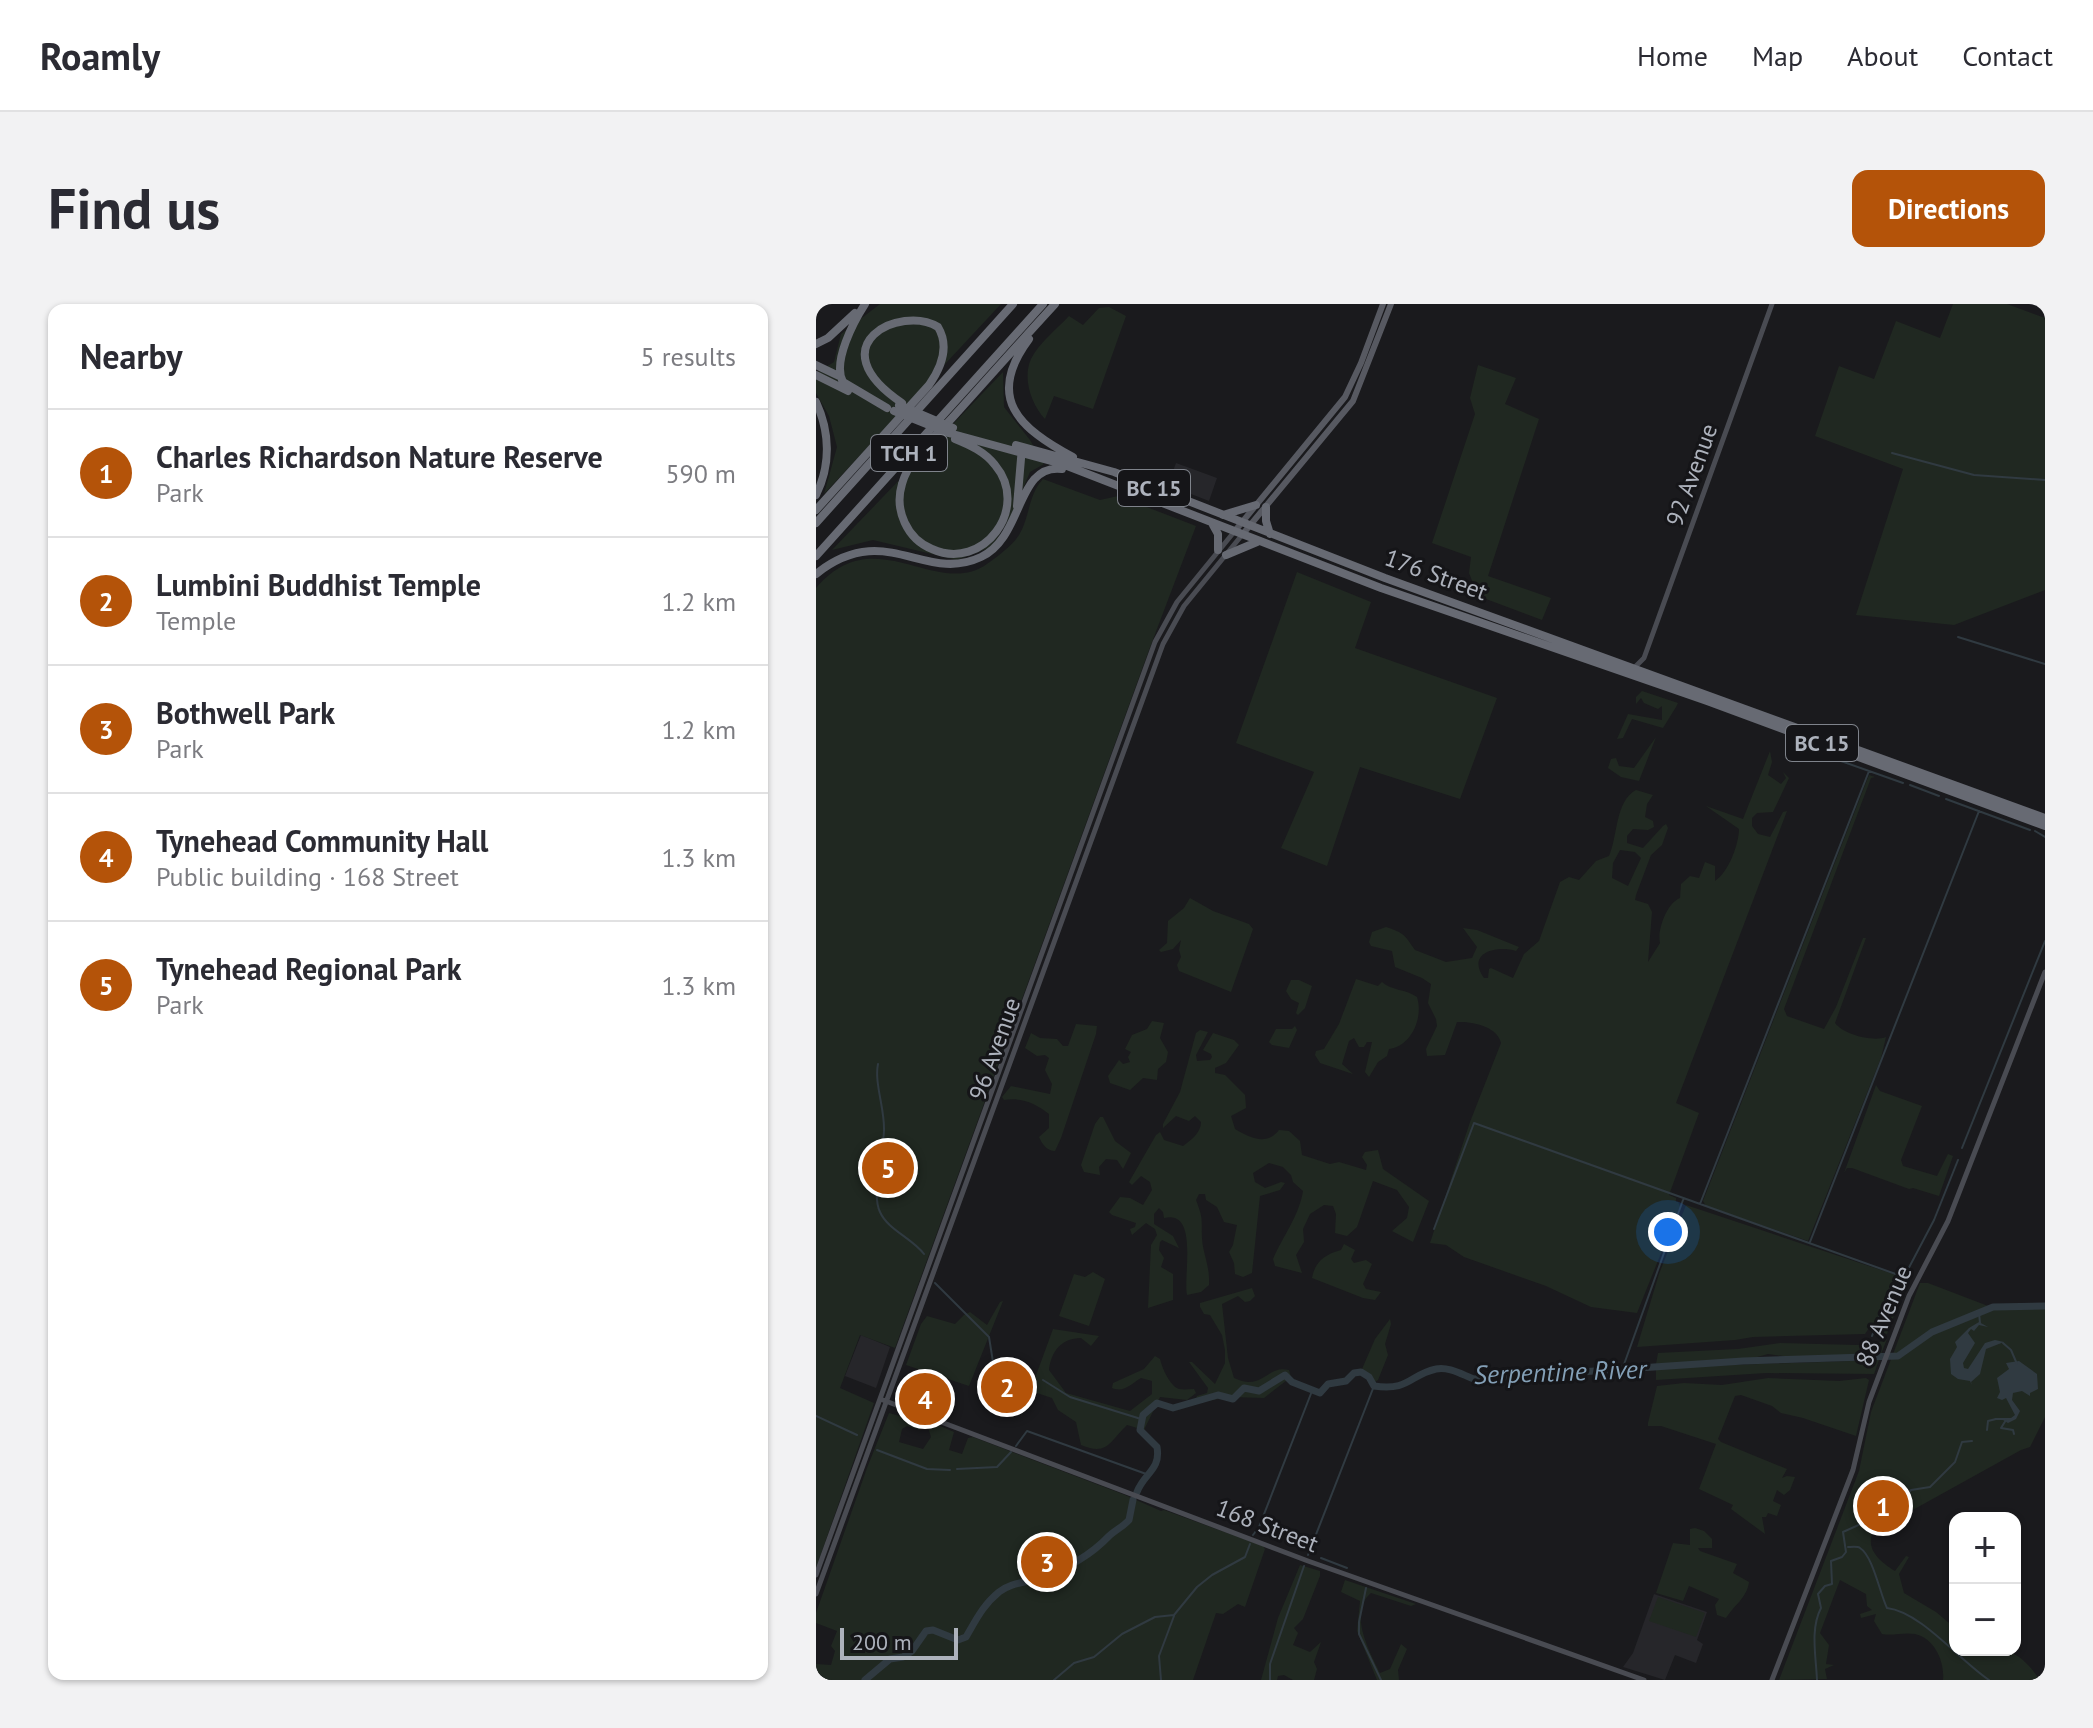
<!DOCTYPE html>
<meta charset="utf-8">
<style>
body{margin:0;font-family:"PT Sans",sans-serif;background:#f2f2f3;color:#2b2b33}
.controls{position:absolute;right:24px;bottom:24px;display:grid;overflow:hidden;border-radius:16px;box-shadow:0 2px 6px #0004}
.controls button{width:72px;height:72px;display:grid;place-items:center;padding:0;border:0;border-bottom:2px solid #e1e1e2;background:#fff;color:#2b2b33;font:40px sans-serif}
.scale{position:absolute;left:24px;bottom:20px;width:118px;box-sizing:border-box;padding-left:8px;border:4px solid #adb2bc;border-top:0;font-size:22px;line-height:28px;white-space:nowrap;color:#adb2bc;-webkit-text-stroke:6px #151518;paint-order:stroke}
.you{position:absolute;left:852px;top:928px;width:28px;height:28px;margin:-20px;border:6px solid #fff;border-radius:50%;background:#1a73e8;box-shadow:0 0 0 12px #1a73e833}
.badge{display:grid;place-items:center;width:52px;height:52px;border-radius:50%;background:#b45309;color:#fff;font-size:26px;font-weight:700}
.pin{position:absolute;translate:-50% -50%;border:4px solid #fff;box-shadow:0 2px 8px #0006}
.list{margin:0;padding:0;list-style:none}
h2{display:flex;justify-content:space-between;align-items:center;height:104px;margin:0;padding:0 32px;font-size:34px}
h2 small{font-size:26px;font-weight:400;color:#7c7c81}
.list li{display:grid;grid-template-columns:52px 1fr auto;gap:24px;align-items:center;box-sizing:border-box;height:128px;padding:0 32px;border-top:2px solid #e1e1e2}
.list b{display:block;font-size:30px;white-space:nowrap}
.list p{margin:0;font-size:26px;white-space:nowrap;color:#7c7c81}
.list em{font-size:26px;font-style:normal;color:#7c7c81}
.map{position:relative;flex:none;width:1229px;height:1376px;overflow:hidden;border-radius:16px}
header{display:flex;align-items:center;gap:48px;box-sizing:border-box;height:112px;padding:0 40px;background:#fff;border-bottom:2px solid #e1e1e2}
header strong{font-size:38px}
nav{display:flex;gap:44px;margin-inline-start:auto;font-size:28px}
.intro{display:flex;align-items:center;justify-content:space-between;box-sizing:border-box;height:192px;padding:0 48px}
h1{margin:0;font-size:56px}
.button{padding:20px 36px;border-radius:16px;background:#b45309;color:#fff;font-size:28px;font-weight:700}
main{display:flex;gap:48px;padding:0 48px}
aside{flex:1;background:#fff;border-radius:16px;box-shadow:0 2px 6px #0004}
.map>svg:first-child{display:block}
.built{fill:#26262a}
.green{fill:#202821;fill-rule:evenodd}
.water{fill:#303a41}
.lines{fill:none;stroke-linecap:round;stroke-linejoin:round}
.stream{stroke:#303a41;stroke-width:2}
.river{stroke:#303a41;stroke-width:7}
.secondary{stroke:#494b52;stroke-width:5}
.primary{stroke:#575961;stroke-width:6}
.highway{stroke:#676a73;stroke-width:8}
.highway-bridge{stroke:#676a73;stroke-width:8}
.labels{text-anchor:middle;stroke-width:6;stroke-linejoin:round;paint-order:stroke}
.shield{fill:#151518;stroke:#7f838b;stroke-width:2}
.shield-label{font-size:22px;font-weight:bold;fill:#adb2bc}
.street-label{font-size:24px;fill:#adb2bc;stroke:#151518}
.water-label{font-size:26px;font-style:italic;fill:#84a0b7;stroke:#151518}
</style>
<header>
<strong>Roamly</strong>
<nav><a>Home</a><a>Map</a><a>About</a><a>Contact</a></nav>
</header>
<div class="intro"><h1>Find us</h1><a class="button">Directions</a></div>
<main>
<aside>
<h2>Nearby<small>5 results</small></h2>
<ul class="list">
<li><span class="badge">1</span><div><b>Charles Richardson Nature Reserve</b><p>Park</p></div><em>590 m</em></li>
<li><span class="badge">2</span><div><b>Lumbini Buddhist Temple</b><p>Temple</p></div><em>1.2 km</em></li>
<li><span class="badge">3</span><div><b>Bothwell Park</b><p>Park</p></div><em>1.2 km</em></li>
<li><span class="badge">4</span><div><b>Tynehead Community Hall</b><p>Public building · 168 Street</p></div><em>1.3 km</em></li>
<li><span class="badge">5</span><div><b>Tynehead Regional Park</b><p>Park</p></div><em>1.3 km</em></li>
</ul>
</aside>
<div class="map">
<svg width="1229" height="1376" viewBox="0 0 1229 1376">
<rect width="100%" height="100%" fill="#1a1a1d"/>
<path class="built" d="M360 159 401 174 393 197 352 181Z
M45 1031 74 1043 60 1084 29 1072Z
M838 1290 891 1308 881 1336 887 1340 880 1359 859 1351 849 1376 807 1363 817 1349Z"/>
<path class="green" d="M64 0H185L8 190 21 143 13 112 0 89V69L18 58 25 30Z
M1137 0H1191L1229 14V286L1138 321 1040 311 1087 165 999 132 1023 62 1058 75 1080 17 1124 34Z
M293 3 310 12 277 105 238 92 229 115C216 101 206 75 215 55 222 40 241 25 253 12L267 21 283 4Z
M662 61 700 74 689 100 723 115 672 272 735 294 726 316 662 292 653 269 655 253 616 239 659 110 654 94Z
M187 68 188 103 214 136 228 160 214 168 196 210 176 243 141 256 57 236 16 246Z
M227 175 284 196 302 192 380 222 333 346 79 1044 44 1031 24 1084 58 1099 0 1264V284C59 214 120 296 171 260 181 253 197 241 203 231 214 213 212 191 227 175Z
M481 268 555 298 539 344 681 394 644 495 544 463 511 562 465 544 498 468 420 439Z
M826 387 862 399 860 403 847 424 816 415 807 434 801 435 812 410 846 416V402L842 405 828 399 825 394 820 400V393Z
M840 433 823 477 805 473 792 464 795 455 800 454 803 462 818 464Z
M954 447 956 458 952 471 965 480 970 474 967 468 973 474 957 508 941 509 936 514V522L942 530 954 533 967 508 971 507 860 799 883 809 853 891 860 894V898H862L864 902 821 1009 775 1003 730 982 648 953 630 941 614 939 654 818 685 739C682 723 657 717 641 718L629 751 611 752 610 745 621 722 620 715 612 699 615 680 606 674 579 663 576 647 555 642 553 638 556 628 570 623C588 629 588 630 599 646L630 658 656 654 661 643 647 624 661 626 703 643 700 647C680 641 650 649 668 674H672L673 665 675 664 697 674 708 650 723 637 744 578 753 573 763 576 780 557 793 552C802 532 799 497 820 486L837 491 831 500 829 513 837 517 838 523 832 526 817 525 811 532V539L827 544 847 522 850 520 852 524 846 541 835 551 820 591 819 596 832 600 836 608 832 658 844 639C841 626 851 599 864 594L865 580 874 572 883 574 889 558 899 562V577C913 568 923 539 923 525L890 502 927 515ZM804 546 819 548 825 554 812 582 796 574 797 559Z
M1053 471 1059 473 1055 474 968 705 971 712 1008 725 1020 703 1047 634H1050L1019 719C1028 731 1058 738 1070 733L1065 754 992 937 890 902 887 897Z
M374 594 397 607 433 620 437 625 415 688 363 667 361 661 365 653 363 646 365 636 357 645 345 648 343 646 351 639 352 617 368 604Z
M540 675 562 682 566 678C576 687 590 685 601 693 608 715 594 743 573 745L571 752 562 758 553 773 549 768 556 738H551L548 743H543L538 734 533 737 526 760 537 770 504 759 499 751 500 747 508 745 523 720Z
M475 676H483L496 682 489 704 482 711 480 709 483 699 475 695 470 687Z
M336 717 348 719 344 734 352 748 350 758 342 765 341 776 327 774 314 786 294 779 292 772 303 756 307 760 314 758 312 753 315 748 309 745 316 731 331 725Z
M260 720 281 722 280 730 245 834 239 847C231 847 226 840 223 833L233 824V810C220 799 204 793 188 796L186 793 195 782 234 790 236 780 229 766 233 754 229 751 221 752 209 744 215 729 224 734 241 735 247 742H252Z
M479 722 481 726 473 744 456 741 453 738 460 725H476Z
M384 726 392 728 380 751 381 757 394 756 396 753 395 750 387 746 397 729 418 736 423 741 410 759 399 764V769L409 771 429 791 430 804 415 812 419 825C434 834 451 842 463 826L473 827 484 837 486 851 514 860 523 858 550 866 551 861 546 853 549 848 562 846 567 865 613 897 597 938 576 927 591 914 593 903 581 886 557 877 541 923 531 932 519 929 520 910 517 902 508 901 494 910 487 925 488 938 480 951 486 969 459 962 457 955C467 932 483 912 487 887L477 878 475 871 467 863 453 859 437 869 439 878 449 884 465 878 469 879 464 886 444 892 436 969 427 973 419 970 418 959 413 948 417 941 421 921 408 918 401 903 390 896 389 890H383L380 896C388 917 385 914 386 934 387 951 394 961 393 981L385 988 371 991C367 971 383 905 348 914L347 908 343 904 338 910V920L357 932 363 944 346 936 344 938 343 946 348 954 345 963 357 970V996L332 1004 335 941 341 931 339 925 330 919 316 931 314 925 319 923 320 919 296 911 293 908 304 893 314 894 327 901 336 886 334 878 325 872 316 881 313 878 340 831 344 828 348 836 367 842C375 836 385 829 385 818L379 812 373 817 360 812 347 824V820L364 788 380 729Z
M1060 781 1064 787 1106 802 1085 856 1087 862 1121 872 1132 850 1137 852 1123 892 1097 884 1093 885 1036 864H1031L1028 869Z
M284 813H287L299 837 315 849 307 865 301 856 290 855 283 863 284 871 268 868 265 861 279 820Z
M870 901 1092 975 1071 1030 1053 1024 1049 1030 937 1033 919 1036 821 1043 843 970Z
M528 940 539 946 535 955 538 959 550 956 556 960 547 980 550 985 565 988 559 996 547 994 496 974C499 957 510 950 525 946Z
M277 968 289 975 273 1022 243 1012 258 970 269 973Z
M1104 979H1112L1180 1005H1229V1113L1214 1143 1205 1146 1057 1228C1049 1246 1065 1258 1079 1267L1090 1252 1093 1253 1083 1270 1088 1289 1120 1308 1139 1324V1346C1182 1346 1197 1337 1224 1376H1127C1129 1359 1119 1334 1099 1330 1088 1328 1077 1332 1066 1330L1058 1317 1060 1310 1045 1314 1044 1310 1056 1306 1051 1302 1050 1290 1024 1276 1004 1329 1013 1341 1010 1360 1018 1361 1009 1365 1011 1375 963 1376 1043 1167 1055 1108Z
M436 984 439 992 434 997 429 998 422 992 406 1000 412 1054 418 1074C447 1088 451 1060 473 1066L475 1073 448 1094 415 1093 378 1099 381 1092 391 1089 392 1084 373 1058H376L399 1080 409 1059V1046L406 1031 394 1011 388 1010 384 1003V999Z
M187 997 153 1082 90 1061 105 1020 111 1012 139 1020 148 1011 154 1008 171 1021 184 998Z
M574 1015 575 1020 569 1040 572 1051 562 1076 557 1079 546 1065 559 1035Z
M237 1025 283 1032 275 1042 265 1034C245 1034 235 1048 233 1066L250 1089 314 1107 336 1090V1077L325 1074C315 1080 308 1089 296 1084L297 1079 328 1065 339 1052 344 1055C346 1064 354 1082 363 1085 368 1086 373 1085 378 1085L380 1089 371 1096 344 1093 328 1126 311 1121C293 1138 292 1152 265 1141L260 1118 242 1106 236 1094 221 1089 216 1090 204 1115Z
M1071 1035 1065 1050 1042 1053H974L952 1050 934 1055 840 1060 842 1049 922 1045 964 1039 1041 1041 1061 1039Z
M1063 1056 1058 1070 950 1069 840 1076V1066L857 1063Z
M952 1074 1023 1077 1050 1074 1053 1076 1040 1132 987 1114 965 1109 956 1102 925 1091 919 1092 902 1135 905 1138 971 1165 966 1174 971 1172 979 1173 974 1186 968 1191 961 1186 957 1197 965 1201 961 1212 952 1209 950 1213H946L949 1230 915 1205 917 1201 883 1185 900 1140 845 1122H832V1119L841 1082 868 1079 906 1081Z
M73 1109 105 1118 104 1126 91 1122 86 1125 83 1138 107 1145 115 1133 111 1120 115 1118 138 1128 133 1146 146 1150 152 1134 157 1133 309 1191 345 1207 348 1206 447 1242 449 1245 429 1303 422 1300 407 1310 400 1309 377 1376H0V1360L15 1361 19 1347 15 1342 21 1327 0 1319V1309L51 1164Z
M879 1224 888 1227 896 1235V1244H882L884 1247 921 1260 917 1269 933 1278C931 1294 918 1301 910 1314L901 1311 899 1301 903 1295 873 1282 867 1297 840 1289 857 1239 874 1241V1225Z
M484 1261 504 1267V1272L487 1315 478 1324 482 1329 477 1341 494 1348 505 1338 498 1358 501 1365 498 1376H477L468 1371 462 1372 461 1376H445L462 1314Z
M529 1276 600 1300 595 1302 555 1289C532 1308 553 1347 564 1369L574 1365 585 1340 591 1345 582 1366 583 1376H561L541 1327 544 1297 525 1288Z
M842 1293 889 1309 880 1333 833 1317Z"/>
<path class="water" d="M1163 1018 1172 1023 1163 1021 1158 1027 1155 1025 1152 1029 1159 1039 1147 1059 1148 1064 1152 1065 1169 1039 1179 1036 1188 1038 1170 1045 1164 1070 1155 1078 1156 1081 1154 1077 1142 1075 1135 1070 1134 1055 1141 1043 1139 1038 1153 1024Z
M1203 1057 1221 1070 1222 1085 1214 1089V1092L1206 1087 1197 1089 1196 1096 1204 1107 1200 1115 1192 1119 1187 1116H1178L1179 1114H1195L1199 1111 1190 1094 1186 1096 1181 1094 1184 1088 1181 1074 1193 1065 1190 1059Z"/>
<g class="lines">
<path class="stream" d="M1076 149 1158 171 1229 176
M1142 333 1229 360
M995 446 1014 453
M1022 456 1087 479
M1094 481 1123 492
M1130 495 1214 526
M1219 527 1229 533
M62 760C58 779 69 805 68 827 67 849 55 889 64 908 72 926 96 934 108 950
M1146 844 1229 637
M884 900 1053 467
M618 925 658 819 1088 973
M994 938 1163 507
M119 979 173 1033 177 1058C187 1058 197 1068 211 1069
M1163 1009 1164 1019
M1056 1032 1075 983 1088 973 1118 916 1142 856
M1187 1039 1195 1046 1201 1060
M1048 1055 1052 1043
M806 1066 867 896
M227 1076 254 1093 325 1115
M0 1112 41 1131
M1190 1116 1185 1124 1197 1126 1198 1130
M1171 1126 1172 1117 1180 1115
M200 1142 211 1127 333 1171
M61 1146 111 1165 134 1166
M141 1165 181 1163 195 1148
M437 1231 443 1223 496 1087
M1032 1243C1035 1243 1042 1242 1044 1244 1057 1252 1064 1290 1071 1304 1105 1308 1143 1356 1173 1376
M492 1251 558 1082
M505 1254 531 1264
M550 1284 543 1318V1330L565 1376
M238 1376 258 1359 278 1353 306 1330 339 1313 358 1311 381 1283 396 1271 429 1253 434 1240
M345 1376 343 1352 358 1312
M454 1376V1360L488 1262
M1001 1376C1000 1352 994 1325 1005 1304L1002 1290 1009 1282 1016 1280 1015 1257 1026 1253 1030 1248 1027 1228 1047 1219 1057 1205 1063 1200 1080 1204 1095 1186 1114 1183 1139 1158 1146 1138 1156 1137"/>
<path class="river" d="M321 1188C328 1169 345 1166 341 1143L324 1126 327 1111 341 1099 357 1104 402 1091 417 1095 428 1084 443 1087 469 1071 476 1078 504 1089 512 1080 530 1077 538 1069 545 1068 553 1073 558 1082C594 1087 593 1071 620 1065 632 1062 647 1071 658 1075L927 1057 1082 1052 1116 1028 1177 1003 1229 1002
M49 1376 74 1355 87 1353 96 1347 110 1327 117 1326 142 1336 150 1333C160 1316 167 1301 183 1288 196 1278 210 1279 224 1274 250 1265 275 1251 293 1232 299 1226 307 1223 313 1216L317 1196"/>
<path class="secondary" d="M818 364 828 354 956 0
M67 1096 492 1257 828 1376
M0 1271 339 338 361 298 418 228
M0 1290 347 340 368 302 426 231
M956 1376 1037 1166 1053 1098 1093 992 1132 917 1229 668"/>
<path class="primary" d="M418 228 529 93 545 59 567 0
M426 231 537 97 575 0"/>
<path class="highway" d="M49 0C38 17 16 58 27 78L71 104
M213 35C169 94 203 124 257 153
M0 40 12 34 39 9
M0 61 25 73
M0 71 32 87
M0 98C14 128 15 161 0 191
M133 129 246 160 565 284 891 397 1229 522
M139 135C154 141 169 148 179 161 215 204 167 268 116 245 91 235 78 206 86 180 93 154 120 132 137 113 171 75 205 37 239 0
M200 141 298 168 569 274 1229 514
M201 202 206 143
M450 203V217L454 230
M0 206 113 81C125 64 134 43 122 23 85 0 0 41 86 99
M407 211 440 201
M0 219 197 0
M397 221 402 230V246
M410 251 441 238
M0 252 227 0
M0 270C69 215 108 280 165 253 208 233 200 159 246 165"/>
<path class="highway-bridge" d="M83 101 137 124
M78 107 133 129"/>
</g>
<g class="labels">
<g class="shield">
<rect x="55" y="131" width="76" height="36" rx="6"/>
<rect x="302" y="166" width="72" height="36" rx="6"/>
<rect x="970" y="421" width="72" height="36" rx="6"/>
</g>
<g class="shield-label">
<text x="93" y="157">TCH 1</text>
<text x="338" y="192">BC 15</text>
<text x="1006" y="447">BC 15</text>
</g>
<g class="street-label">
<text transform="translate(876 171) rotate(-70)" y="8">92 Avenue</text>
<text transform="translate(620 271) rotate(20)" y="8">176 Street</text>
<text transform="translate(179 745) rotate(-70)" y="8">96 Avenue</text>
<text transform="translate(1068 1012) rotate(-67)" y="8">88 Avenue</text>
<text transform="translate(451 1222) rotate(21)" y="8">168 Street</text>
</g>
<g class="water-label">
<text transform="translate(744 1068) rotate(-2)" y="9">Serpentine River</text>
</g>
</g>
</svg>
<div class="controls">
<button>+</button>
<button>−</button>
</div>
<div class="scale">200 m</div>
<div class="you"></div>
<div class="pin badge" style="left:1067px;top:1202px">1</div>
<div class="pin badge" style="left:191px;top:1083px">2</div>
<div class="pin badge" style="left:231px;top:1258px">3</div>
<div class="pin badge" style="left:109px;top:1095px">4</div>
<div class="pin badge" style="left:72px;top:864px">5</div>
</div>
</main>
